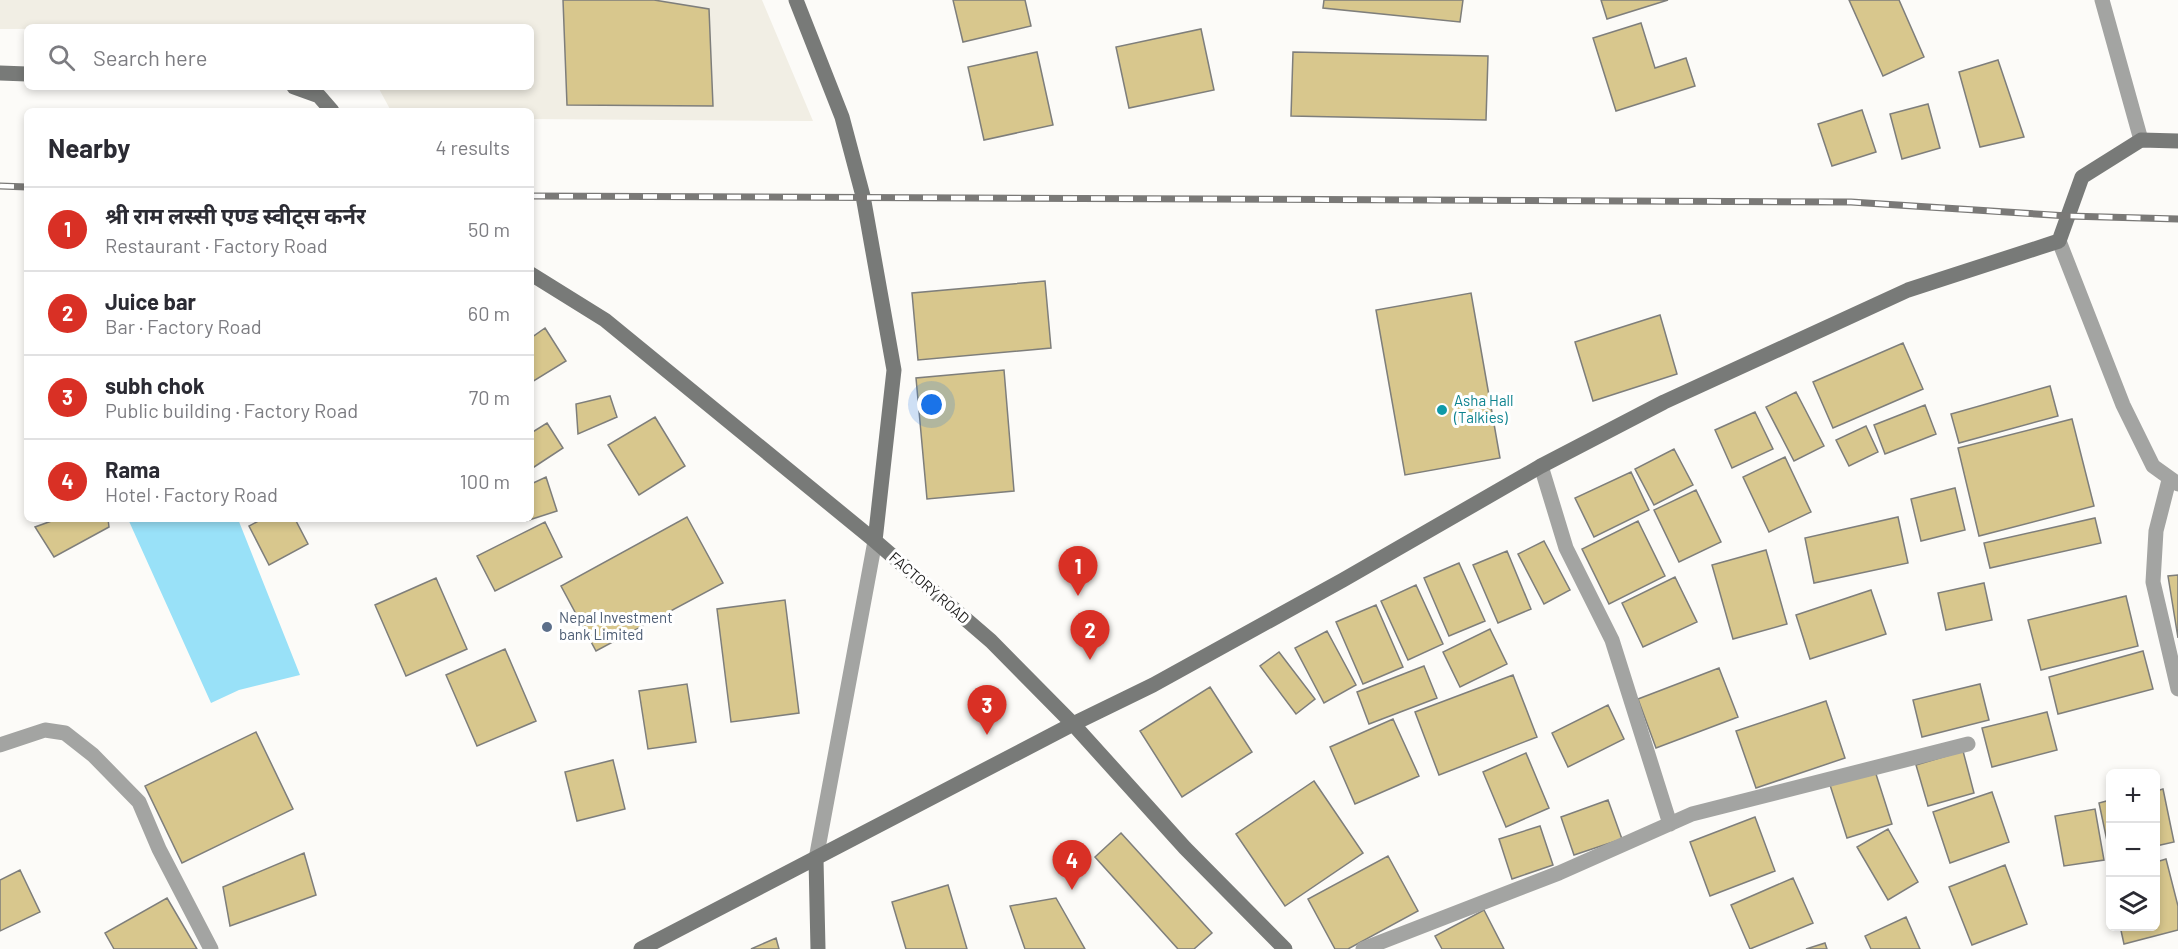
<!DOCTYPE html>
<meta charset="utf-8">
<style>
body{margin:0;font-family:Barlow,"Noto Sans Devanagari",sans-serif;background:#f2f2f3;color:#2b2b33}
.controls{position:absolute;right:18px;bottom:18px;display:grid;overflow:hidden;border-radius:9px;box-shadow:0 3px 9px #0003}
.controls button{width:54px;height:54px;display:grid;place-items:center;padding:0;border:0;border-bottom:2px solid #e1e1e2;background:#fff;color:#2b2b33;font:30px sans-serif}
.you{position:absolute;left:932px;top:405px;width:21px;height:21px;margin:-15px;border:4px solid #fff;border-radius:50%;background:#1a73e8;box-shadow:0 0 0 9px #1a73e833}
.badge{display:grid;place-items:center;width:39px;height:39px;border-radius:50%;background:#d93025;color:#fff;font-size:20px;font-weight:700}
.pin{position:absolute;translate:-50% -50px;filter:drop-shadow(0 2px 3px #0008)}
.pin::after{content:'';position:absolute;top:32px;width:21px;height:18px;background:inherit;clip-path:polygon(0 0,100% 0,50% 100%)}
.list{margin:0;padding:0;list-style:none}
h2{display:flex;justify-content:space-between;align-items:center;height:78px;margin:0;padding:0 24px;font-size:26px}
h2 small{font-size:20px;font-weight:400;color:#7c7c81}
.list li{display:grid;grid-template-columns:39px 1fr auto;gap:18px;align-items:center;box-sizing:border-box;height:84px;padding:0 24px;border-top:2px solid #e1e1e2}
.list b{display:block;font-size:22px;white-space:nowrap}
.list p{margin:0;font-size:20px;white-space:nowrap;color:#7c7c81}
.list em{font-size:20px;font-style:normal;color:#7c7c81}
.icon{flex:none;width:33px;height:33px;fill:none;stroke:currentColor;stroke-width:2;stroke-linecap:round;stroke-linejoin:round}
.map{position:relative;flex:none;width:2178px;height:949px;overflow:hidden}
.search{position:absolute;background:#fff;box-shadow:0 3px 9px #0003;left:24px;top:24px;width:510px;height:66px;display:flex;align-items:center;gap:15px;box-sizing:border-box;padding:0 21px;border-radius:9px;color:#7c7c81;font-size:22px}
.panel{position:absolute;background:#fff;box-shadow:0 3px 9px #0003;left:24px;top:108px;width:510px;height:414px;border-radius:9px}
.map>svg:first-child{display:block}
.built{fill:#f1eee4}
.water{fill:#99e1f8}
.building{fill:#d8c78d;stroke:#7e7e7b;stroke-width:1.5}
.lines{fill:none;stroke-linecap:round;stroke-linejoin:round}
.street{stroke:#a3a4a2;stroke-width:15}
.secondary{stroke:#787a78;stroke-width:15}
.rail-casing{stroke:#7a7977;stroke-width:7}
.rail{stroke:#fff;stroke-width:4.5;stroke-dasharray:14;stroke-linecap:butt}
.culture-dot{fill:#0f9aa8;stroke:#fff;stroke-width:2}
.service-dot{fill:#5c6f8a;stroke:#fff;stroke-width:2}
.labels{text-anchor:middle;stroke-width:6;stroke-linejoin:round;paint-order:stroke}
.culture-label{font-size:15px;fill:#0d838f;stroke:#fff;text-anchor:start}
.street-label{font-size:15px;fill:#21201f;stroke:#fff}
.service-label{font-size:15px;fill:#4e5e75;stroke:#fff;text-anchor:start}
</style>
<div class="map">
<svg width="2178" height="949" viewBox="0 0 2178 949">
<rect width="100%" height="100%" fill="#fcfbf8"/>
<path class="built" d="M0 0H762L813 121 531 119V111H391L378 87H531V27L0 29Z"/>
<path class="water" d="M128 519H238L300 675 239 690 211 703Z"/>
<path class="building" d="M563 0H654L709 9 713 106 567 105Z
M953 0H1025L1031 26 963 42Z
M1324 0H1463L1460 22 1323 8Z
M1601 0H1668L1607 19Z
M1849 0H1899L1924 57 1883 76Z
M1641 23 1655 68 1686 58 1695 86 1616 111 1593 38Z
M1201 29 1214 90 1129 108 1116 47Z
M1037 52 1053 125 984 140 968 67Z
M1293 52 1488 56 1486 120 1291 116Z
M1998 60 2024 137 1980 147 1959 72Z
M1928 104 1940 148 1902 159 1890 114Z
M1862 110 1876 152 1832 166 1818 124Z
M1045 281 1051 348 918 360 912 293Z
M1471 293 1500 458 1405 475 1376 310Z
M1660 315 1677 374 1593 401 1575 342Z
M545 328 566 361 532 382 531 338Z
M1903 343 1923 389 1833 428 1813 382Z
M1004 370 1014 491 927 499 916 378Z
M2050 386 2058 416 1959 443 1951 414Z
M1796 392 1824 446 1794 461 1766 407Z
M610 396 617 417 578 434 576 404Z
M1925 405 1936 434 1885 454 1874 425Z
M1755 412 1773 449 1732 468 1715 430Z
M655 417 685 466 639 495 608 445Z
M2072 419 2094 506 1979 536 1958 448Z
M547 423 563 448 531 469V433Z
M1866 426 1878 452 1849 466 1836 440Z
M1674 449 1693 485 1654 505 1635 469Z
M1785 457 1811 512 1769 532 1743 477Z
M1631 472 1649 510 1594 537 1575 498Z
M546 477 557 511 526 521 531 519V484Z
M1955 488 1965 530 1921 541 1911 499Z
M1696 490 1721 542 1679 562 1654 510Z
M687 517 723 583 596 651 561 586Z
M1898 517 1908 563 1814 583 1805 538Z
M2095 518 2101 543 1990 568 1984 543Z
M57 519H108L109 527 54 557 35 527Z
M262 519H295L308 544 269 565 249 526Z
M1638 521 1665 576 1609 604 1582 549Z
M545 522 562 557 495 591 477 556Z
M1544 541 1570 590 1544 604 1518 554Z
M1766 550 1787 624 1733 639 1712 565Z
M1507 551 1531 609 1498 623 1473 565Z
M1459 563 1485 621 1449 636 1424 578Z
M2178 575V638L2168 576Z
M1675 577 1697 622 1643 647 1622 603Z
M436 578 467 649 406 676 375 605Z
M1984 583 1992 620 1946 630 1938 593Z
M1416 585 1443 644 1408 660 1381 601Z
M1871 590 1886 634 1810 659 1796 615Z
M2126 596 2138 646 2041 670 2028 620Z
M785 600 799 713 731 722 717 609Z
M1376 605 1403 667 1363 684 1336 622Z
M1490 629 1507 664 1460 687 1443 652Z
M1327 631 1356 685 1324 703 1295 648Z
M505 649 536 721 477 746 446 675Z
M2143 651 2153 689 2058 714 2049 677Z
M1279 652 1315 699 1296 714 1260 666Z
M1424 666 1437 698 1369 724 1357 692Z
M1719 668 1738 717 1656 748 1638 699Z
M1513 675 1537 737 1439 775 1415 712Z
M687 684 696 742 648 749 639 691Z
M1980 684 1989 720 1922 737 1913 700Z
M1210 687 1252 752 1182 797 1140 731Z
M1826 701 1845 758 1756 788 1736 731Z
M1608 705 1624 739 1568 767 1552 733Z
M2047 712 2057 750 1992 767 1982 728Z
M1393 719 1419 776 1355 804 1330 747Z
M256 732 293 809 182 863 145 786Z
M1963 751 1974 793 1928 806 1916 765Z
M1526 753 1549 808 1506 827 1483 772Z
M613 760 625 809 577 821 565 772Z
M1875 771 1892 824 1847 838 1830 785Z
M1314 781 1363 853 1285 906 1236 834Z
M2163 789 2174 842 2156 846V791Z
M1992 792 2009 842 1950 863 1933 812Z
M1608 800 1622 839 1574 855 1561 817Z
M2110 800V855L2099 803Z
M2095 809 2104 860 2064 866 2055 816Z
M1755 817 1775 871 1710 896 1690 842Z
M1540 826 1553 865 1512 879 1499 839Z
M1888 829 1918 882 1888 900 1857 847Z
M1121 833 1212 933 1194 949H1178L1095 857Z
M304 853 316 895 230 926 223 887Z
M1388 856 1418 911 1348 949H1335L1308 899Z
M2166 859 2178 906V930L2124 944 2120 926H2156V862Z
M2005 865 2027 924 1972 945 1949 887Z
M20 870 40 912 0 931V880Z
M1793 878 1813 923 1750 949 1731 905Z
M948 885 967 949H906L892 902Z
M167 898 197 949H114L105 933Z
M1056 898 1085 949H1025L1010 906Z
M1484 910 1504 949H1442L1435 936Z
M1906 917 1920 949H1871L1865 936Z
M776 938 779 949H751Z
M1825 943 1827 949H1806Z"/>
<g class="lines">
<path class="street" d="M2102 0 2141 140
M2059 241 2123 405 2153 466 2178 484
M1541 466 1566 548 1612 640 1670 824
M2169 480 2156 531 2153 582 2178 689
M0 745 45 730 65 733 93 755 139 802 159 849 211 949
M816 859 875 541
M1363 949 1559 873 1692 814 1968 744"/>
<path class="secondary" d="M796 0 842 117 863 196 894 370 875 541
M0 73 27 74
M294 87 319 96 332 111
M531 274 605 320 875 541 991 641 1073 724 1185 848 1285 949
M816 859 818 949
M641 949 1073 724 1153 685 1343 580 1541 466 1664 402 1908 290 2059 241 2082 177 2141 140 2178 141"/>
<defs>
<path id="rail" d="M0 186 27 187
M531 196 1851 202 2068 216 2178 219"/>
</defs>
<use href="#rail" class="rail-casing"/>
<use href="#rail" class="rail"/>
</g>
<circle class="culture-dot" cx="1442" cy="410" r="6"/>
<circle class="service-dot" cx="547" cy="627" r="6"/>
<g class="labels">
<g class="culture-label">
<text x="1454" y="406">Asha Hall<tspan x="1454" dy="17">(Talkies)</tspan></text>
</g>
<g class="street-label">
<text transform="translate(929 588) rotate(41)" y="5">FACTORY ROAD</text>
</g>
<g class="service-label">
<text x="559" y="623">Nepal Investment<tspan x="559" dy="17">bank Limited</tspan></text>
</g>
</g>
</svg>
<div class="controls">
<button>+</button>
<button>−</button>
<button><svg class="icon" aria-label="layers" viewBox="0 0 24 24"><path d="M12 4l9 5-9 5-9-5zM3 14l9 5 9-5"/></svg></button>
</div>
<div class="you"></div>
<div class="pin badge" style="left:1078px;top:596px">1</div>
<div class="pin badge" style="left:1090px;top:660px">2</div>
<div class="pin badge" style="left:987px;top:735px">3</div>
<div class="pin badge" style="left:1072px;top:890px">4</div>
<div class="search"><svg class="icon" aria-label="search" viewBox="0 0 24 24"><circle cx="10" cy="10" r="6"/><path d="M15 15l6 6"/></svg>Search here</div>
<section class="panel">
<h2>Nearby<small>4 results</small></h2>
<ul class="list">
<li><span class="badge">1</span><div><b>श्री राम लस्सी एण्ड स्वीट्स कर्नर</b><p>Restaurant · Factory Road</p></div><em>50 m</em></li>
<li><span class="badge">2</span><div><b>Juice bar</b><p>Bar · Factory Road</p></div><em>60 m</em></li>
<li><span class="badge">3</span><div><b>subh chok</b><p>Public building · Factory Road</p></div><em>70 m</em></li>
<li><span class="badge">4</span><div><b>Rama</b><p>Hotel · Factory Road</p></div><em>100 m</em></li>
</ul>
</section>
</div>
